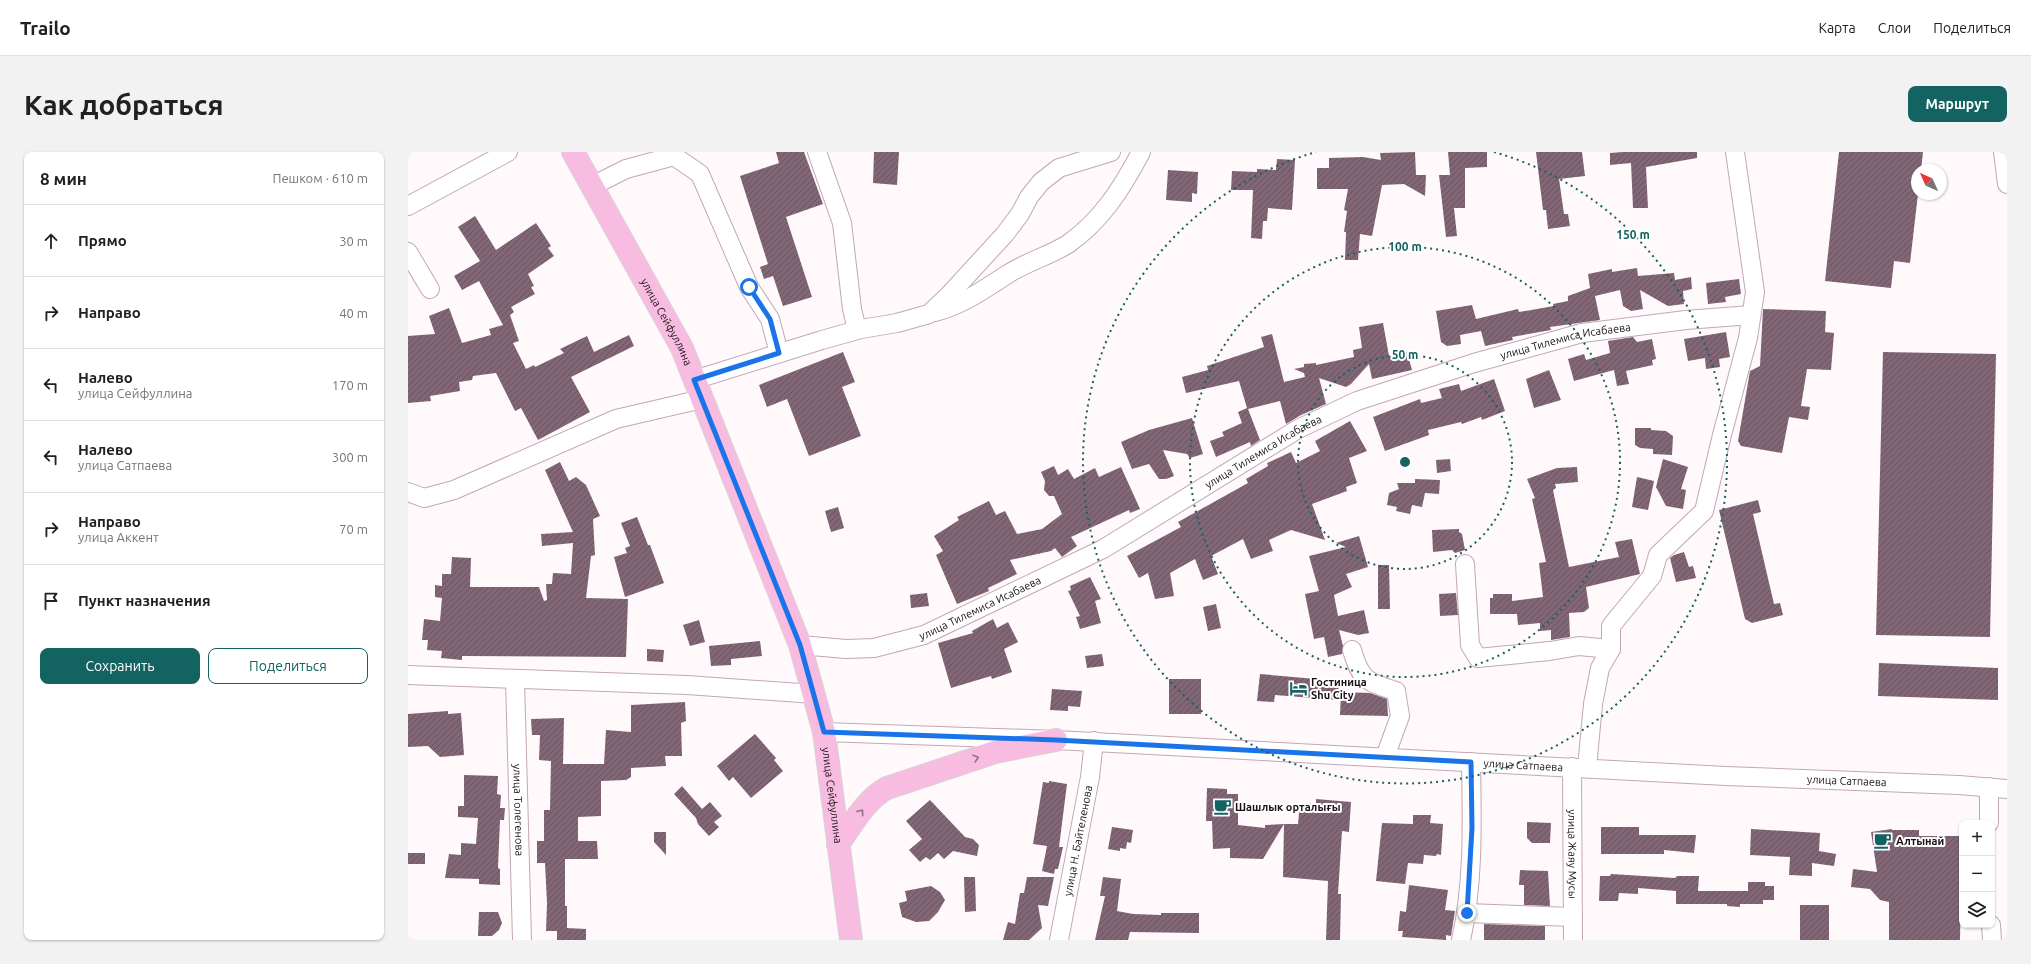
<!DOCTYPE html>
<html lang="ru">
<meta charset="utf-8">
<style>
body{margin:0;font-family:Ubuntu,sans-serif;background:#f2f2f2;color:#202124}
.controls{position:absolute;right:12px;bottom:12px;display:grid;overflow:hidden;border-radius:8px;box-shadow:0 1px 3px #0004}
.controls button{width:36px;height:36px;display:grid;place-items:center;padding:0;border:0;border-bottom:1px solid #e0e0e0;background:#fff;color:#202124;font:20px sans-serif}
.compass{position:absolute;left:1503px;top:12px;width:36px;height:36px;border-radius:50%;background:#fff;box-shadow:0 1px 3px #0004;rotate:315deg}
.stop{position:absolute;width:12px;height:12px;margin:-9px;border:3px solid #1a73e8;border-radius:50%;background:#fff}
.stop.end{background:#1a73e8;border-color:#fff;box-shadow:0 1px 4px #0008}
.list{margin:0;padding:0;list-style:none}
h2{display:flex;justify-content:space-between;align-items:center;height:52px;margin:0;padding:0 16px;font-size:17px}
h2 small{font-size:13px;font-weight:400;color:#757577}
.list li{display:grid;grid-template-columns:26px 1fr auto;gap:12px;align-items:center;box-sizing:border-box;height:72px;padding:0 16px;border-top:1px solid #e0e0e0}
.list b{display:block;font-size:15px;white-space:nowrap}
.list p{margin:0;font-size:13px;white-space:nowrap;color:#757577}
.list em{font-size:13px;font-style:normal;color:#757577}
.actions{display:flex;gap:8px;padding:12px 16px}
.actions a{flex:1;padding:9px 0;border:1px solid #136362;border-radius:8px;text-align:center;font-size:14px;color:#136362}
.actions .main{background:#136362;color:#fff}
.icon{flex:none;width:22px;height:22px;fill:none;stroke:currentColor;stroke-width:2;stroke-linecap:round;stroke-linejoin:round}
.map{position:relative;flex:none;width:1599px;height:788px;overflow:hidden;border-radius:8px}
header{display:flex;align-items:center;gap:24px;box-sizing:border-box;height:56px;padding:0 20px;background:#fff;border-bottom:1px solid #e0e0e0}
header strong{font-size:19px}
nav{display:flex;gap:22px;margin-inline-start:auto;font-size:14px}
.intro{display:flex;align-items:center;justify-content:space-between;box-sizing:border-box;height:96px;padding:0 24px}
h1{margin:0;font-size:28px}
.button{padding:10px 18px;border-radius:8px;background:#136362;color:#fff;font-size:14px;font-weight:700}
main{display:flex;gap:24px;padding:0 24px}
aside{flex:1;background:#fff;border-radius:8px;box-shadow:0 1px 3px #0004}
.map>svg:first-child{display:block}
.building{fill:url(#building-hatch)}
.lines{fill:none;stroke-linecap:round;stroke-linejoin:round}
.minor-casing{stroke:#c3a6b6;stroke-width:20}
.major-casing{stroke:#d6d4d5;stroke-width:24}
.minor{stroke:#fff;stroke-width:18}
.major{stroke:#f8bce1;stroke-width:22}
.oneway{stroke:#946f86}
.route{stroke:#1a73e8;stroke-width:5}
.ring{fill:none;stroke:#136362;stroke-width:2;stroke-dasharray:2 4}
.labels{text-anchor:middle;stroke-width:4;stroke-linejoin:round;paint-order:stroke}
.street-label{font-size:11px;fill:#1a1016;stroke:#fff}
.poi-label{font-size:11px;font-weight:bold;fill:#1a1016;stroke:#fff;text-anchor:start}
.centre{fill:#136362;stroke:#fff;stroke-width:2}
.ring-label{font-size:12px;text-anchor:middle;font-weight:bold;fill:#136362;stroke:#fff;stroke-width:4;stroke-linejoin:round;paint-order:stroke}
</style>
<header>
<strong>Trailo</strong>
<nav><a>Карта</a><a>Слои</a><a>Поделиться</a></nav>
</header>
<div class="intro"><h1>Как добраться</h1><a class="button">Маршрут</a></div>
<main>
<aside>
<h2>8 мин<small>Пешком · 610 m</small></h2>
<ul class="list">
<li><svg class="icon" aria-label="ahead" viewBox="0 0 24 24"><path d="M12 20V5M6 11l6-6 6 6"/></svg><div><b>Прямо</b></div><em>30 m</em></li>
<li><svg class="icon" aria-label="right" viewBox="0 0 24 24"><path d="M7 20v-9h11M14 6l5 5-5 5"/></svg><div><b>Направо</b></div><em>40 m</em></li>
<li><svg class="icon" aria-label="left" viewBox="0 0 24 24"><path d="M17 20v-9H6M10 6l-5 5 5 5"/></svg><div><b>Налево</b><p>улица Сейфуллина</p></div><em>170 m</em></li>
<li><svg class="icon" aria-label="left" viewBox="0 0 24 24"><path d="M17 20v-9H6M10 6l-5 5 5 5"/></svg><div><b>Налево</b><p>улица Сатпаева</p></div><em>300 m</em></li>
<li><svg class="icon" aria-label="right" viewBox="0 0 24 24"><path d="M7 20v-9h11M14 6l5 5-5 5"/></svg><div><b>Направо</b><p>улица Аккент</p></div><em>70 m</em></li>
<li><svg class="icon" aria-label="arrive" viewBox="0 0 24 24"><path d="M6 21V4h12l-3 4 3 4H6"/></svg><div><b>Пункт назначения</b></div></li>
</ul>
<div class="actions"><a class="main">Сохранить</a><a>Поделиться</a></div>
</aside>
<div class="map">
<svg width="1599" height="788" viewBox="0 0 1599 788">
<defs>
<pattern id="building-hatch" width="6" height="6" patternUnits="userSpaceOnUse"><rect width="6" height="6" fill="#816776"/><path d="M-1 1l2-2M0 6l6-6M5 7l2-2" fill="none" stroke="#695360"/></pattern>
</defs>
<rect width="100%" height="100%" fill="#fff9fc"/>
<path class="building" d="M368 0H396L415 52 378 65 404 145 375 154 365 124 356 127 352 115 360 112 332 24 371 11Z
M466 0H491L489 33 465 31Z
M1007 0 1008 23H1018L1017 44 996 32 974 33 964 84 952 82 950 108H937L938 80H936L939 59 936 58 940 37H909V16H921V6L955 5 973 8 972 1Z
M1040 0H1079V15L1057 16V56H1046L1049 84 1038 85 1031 23H1042Z
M1128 0H1174L1177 24 1151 27 1156 62H1160L1162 74 1140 77 1138 58H1135Z
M1215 0H1289V6L1238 15 1240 56H1225L1223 11 1202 13V1Z
M1431 0H1515L1513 18H1509L1510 42 1502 111 1486 109 1483 136 1417 129Z
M869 7 887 8 884 58 860 56 859 69H855L854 87 843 86 845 38H823L824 19 849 20V17L868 18Z
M760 18 790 20 789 42 784 41V50L758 48Z
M67 64 88 98 128 71 143 94 140 96 146 104 120 122 126 134 123 135 127 142 103 155 106 160 102 163 111 189 105 191 102 185 118 217 126 213 127 215 156 201 152 197 179 184 186 200 221 183 226 194 163 225 182 260 130 288 113 256 107 259 88 221 65 224 64 228 51 230 52 239 22 244 23 249 0 251V184L27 182 21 164 41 156 54 191 83 183 81 177 95 173 71 129 54 138 46 124 72 109 50 75Z
M1229 116 1230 124 1266 121 1267 128 1283 125 1284 137 1275 139 1276 152 1260 154 1232 138 1235 157 1223 159 1215 154 1212 138 1187 144 1192 168 1142 175 1143 178 1104 185 1105 188 1077 194 1073 179 1052 183 1053 192 1039 194 1033 190 1028 159 1064 153 1068 167 1110 157 1111 160 1146 154 1145 152 1160 149V144L1182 136 1180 122 1204 117V120Z
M1331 127 1333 142 1317 145 1318 150 1300 152 1298 131Z
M1355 157 1418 159 1417 180 1426 181 1423 218 1399 217 1393 254 1402 255 1400 268 1381 265 1374 301 1333 294 1330 289 1342 219 1352 214Z
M975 171 981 204 999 200 1004 218 964 227 961 212 943 232 938 235 911 226 918 252 893 263 878 272 872 249 840 257 852 288 843 294 842 290 808 305 802 289 816 284 814 280 834 271 830 260 839 256 831 229 778 241 774 225 800 218 799 214 856 195 853 185 864 182 876 230 897 225 896 221 886 217 896 215V212L908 211V213L946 205 945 198 954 196 951 175Z
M1318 180 1322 205 1311 207 1312 215 1298 217 1297 206 1280 209 1276 187Z
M1225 185 1229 190 1244 187 1248 207 1244 208 1245 213 1218 219 1221 232 1209 234 1206 218 1166 229 1160 207 1176 202 1178 208 1202 201 1200 189Z
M435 200 447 230 434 235 453 284 401 304 379 247 359 255 351 233Z
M1475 200 1588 202 1582 485 1468 483Z
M1141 218 1153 248 1126 256 1118 227Z
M1086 227 1097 259 1074 268 1073 265 1054 272 1053 270 1020 278 1021 283 977 299 965 265 1012 247 1013 251 1034 246 1031 237 1051 232 1053 239Z
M784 266 795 302 782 306 779 302 755 298 766 324 758 327H751L741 312 724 317 713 290 741 278Z
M942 269 959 299 941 306 949 331 938 335 939 339 904 352 917 388 883 378 861 388 865 399 843 407 835 387 803 404 810 422 795 428 787 407 762 421 766 444 747 447 740 421 731 426 719 404 773 375 770 370 840 331 838 327 860 314 859 311 883 300 888 311 912 299 907 289Z
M1227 276H1243V278L1258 279 1265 284 1264 303 1245 302V297L1232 296 1227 293Z
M1042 307 1043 319 1029 321 1028 308Z
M1255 307 1280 315 1273 337 1278 338 1275 357 1258 354 1248 335Z
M152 310 161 329 168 325 178 333 192 364 185 367 187 403 183 404 178 446 220 447 218 505 54 504V508L33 506 34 499 19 498 20 488H14L16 467 32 469 34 446 27 445V433L34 434V422H43L44 405 63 406 62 435H131L136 449 139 448 138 432H144L145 421 163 422 165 391 134 394 133 382 165 380 137 318Z
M646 314 650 323 660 317 666 327 687 316 691 325 713 315 732 357 722 361 721 358 663 385 669 394 654 405 647 396 643 399 602 408 609 422 580 436 581 439 549 452 528 403 535 399 526 384 551 368 549 365 581 349 588 363 597 359 609 382 634 377 654 362 646 344H641L636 338 637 329 633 320Z
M1169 315 1170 330 1147 332 1148 336 1145 338 1161 415 1211 405 1207 390 1224 387 1232 422 1178 435 1181 456 1176 460 1161 461 1162 485 1143 488V478L1132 479V471L1110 473 1109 462H1082V446H1085V442H1104V449L1135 445 1131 411 1138 410 1124 347 1127 346 1119 327 1149 316Z
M1229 325 1246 329 1240 358 1224 355Z
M1007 327 1032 328 1031 342 1017 341 1014 355 1004 353 1002 362 988 359 989 355 979 353 981 341 991 337 989 331H1007Z
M1350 348 1353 360 1345 362 1366 452 1372 451 1375 463 1344 471 1337 467 1311 358Z
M430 355 436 376 423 380 417 359Z
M229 365 240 393H242L256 431 217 445 206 405 219 401 217 396 222 394 213 371Z
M1051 377V380L1054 382 1057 398 1047 401 1044 398 1025 400 1024 378Z
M951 384 960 415 938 422 944 435 926 443 930 464 956 458 961 481 950 483 931 478 935 494 934 502 920 505 916 485 906 487 897 442 911 439 901 404 938 395 928 391Z
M1276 400 1281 415 1285 414 1288 426 1268 430 1262 406 1266 403Z
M970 413H981L982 457H970Z
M682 425 693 447 687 449 693 471 672 477 668 465 672 464 660 439 663 438 662 434Z
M519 441 521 454 503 456 502 443Z
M1048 441 1050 463 1032 464 1031 442Z
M808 452 813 476 800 479 795 455Z
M585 467 589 476 600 470 610 490 596 497 604 520 584 527 583 524 543 536 530 491 565 481 564 479Z
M291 468 297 490 282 494 275 473Z
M352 489 354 504 323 507V513L303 514 301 494Z
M239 497 256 498 255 510 239 509Z
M694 502 696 514 679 516 677 504Z
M1471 511 1590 516V548L1470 544Z
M852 522 931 529 930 548 867 543 866 550 849 549Z
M761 527H793V562H761Z
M644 537 674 539 672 555 660 554V559L642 558Z
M933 540 962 541 979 547 980 564 932 563Z
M277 550 278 569 273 571 274 604H257L258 614 223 616V625L218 628 193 629V664L170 665V689H189L190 707H157V754H159V776L178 777V788H149V779H138L139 751 137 711H129V689H136V658H142L143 609 131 608 132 583H124L123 567 156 566 155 612H196L198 578 223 580V553Z
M40 559V562L53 561 56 603 32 605 20 594 0 595V562Z
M347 582 368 606 366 608 375 619 343 646 325 625 321 629 309 614Z
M56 623 90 624 89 642 93 643 92 656H97L96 668H92L90 716 92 717V733L71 732V727L37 726 41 702 53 703V691L68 692 70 666 50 665V654H56Z
M641 629 659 632 651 695H655L650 717H647L646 722 634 719 639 694 625 692 635 630 641 631Z
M274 634 294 657 302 650 314 664 306 670 311 675 301 684 290 672 288 666 266 642Z
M799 636 819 637V642H830V673L857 676V673L876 672 855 707 822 706V696L805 697 804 669H798Z
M908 647 943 650 941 680 934 679 930 742H933L932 788H918L920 729 875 725 876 672H890L892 651 908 652Z
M522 648 557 685 565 687 571 693 569 704 545 699 536 707 530 701 522 708 518 705 512 710 501 698 514 687 498 669Z
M1005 663H1023L1022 671 1035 672 1033 703 1029 702 1028 704 1016 703 1015 712 1000 711 997 732 968 729 974 671 1005 672Z
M1119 670 1143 671 1142 691H1124L1119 686Z
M704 675 725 678 723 691 719 690 718 697 712 696V699L700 697Z
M1193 675H1231V683H1288L1286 701 1256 698V702H1193Z
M1343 677 1412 681 1411 699 1428 702 1426 714 1404 711V724L1381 723 1382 705 1342 703Z
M1484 677V678H1511V684H1554L1552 788H1481V750L1472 748 1462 737 1443 735 1445 717 1469 720 1463 680Z
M246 680H258V703L246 690Z
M0 701H17V712H0Z
M1112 718 1140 719 1142 754 1116 753V733H1111Z
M1203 722 1267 726 1269 724H1291L1290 739H1340V730H1357V734H1366V748H1355V752H1332V755L1319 754V752H1268V739L1230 736V742L1211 741 1210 749H1191L1192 724H1202Z
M556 725H567L568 759 557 760Z
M619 725H646L640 754 630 753 634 776 621 788H595L600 770 607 772 612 741H616Z
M695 725 713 727 709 759 725 762 753 763V761H791V781L722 780 720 788H687L697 744H692Z
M1001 733 1040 738 1037 758 1047 759 1043 784 1038 783V788L994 785 995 779H990L992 759 998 760Z
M523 734 532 740 537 748 530 760 521 769 508 770 494 765 491 751 499 749 497 739Z
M1392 753H1421V788H1392Z
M71 760H90L94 771 91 778 84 784H70Z
M1076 772 1137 774V788H1076Z"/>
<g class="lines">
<defs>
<g id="minor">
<path d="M409 0 434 71 444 157 449 178"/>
<path d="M1595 0 1599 32"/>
<path d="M184 34 218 17 266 4 292 22 341 135 362 167 371 201"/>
<path d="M0 54 100 0"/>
<path d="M0 100 22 137"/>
<path d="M527 160C555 153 576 137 600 122 618 110 641 104 660 92 694 68 714 36 733 0"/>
<path d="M286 228 414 188 453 177 489 171 521 162 541 143 597 82 612 62 621 45 633 30 651 16 703 0"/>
<path d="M0 340 16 346 46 338 208 267 294 247"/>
<path d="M1057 412 1062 493 1070 506 1142 499 1171 494 1203 497"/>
<path id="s1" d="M392 493 438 497 466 496 516 483 695 397 890 277 949 249 1066 211 1174 181 1278 168 1343 163"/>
<path d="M944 498C953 529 959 530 988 539L992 564 977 605"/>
<path d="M0 523 279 533 406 542"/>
<path id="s2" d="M107 528 114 788"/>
<path id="s3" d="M416 580 648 588 1318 624 1551 633 1599 637"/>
<path id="s4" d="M1164 615 1165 788"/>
<path d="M1179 616 1185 552 1192 516 1203 497V474L1244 424 1250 403 1296 359 1314 283 1340 186 1347 140 1327 0"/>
<path d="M1581 635V671"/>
<path d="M1059 761 1165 765"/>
<path d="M1583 773 1584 788"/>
<path id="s5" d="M651 788 682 625 686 589"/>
<path d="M1053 788C1066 730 1064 669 1063 610"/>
</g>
<g id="major">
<path id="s6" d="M165 0 274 196 392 493 416 580 443 788"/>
<path d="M430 692C445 672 457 648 479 636L587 600 648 588"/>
</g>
</defs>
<use href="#minor" class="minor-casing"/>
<use href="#major" class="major-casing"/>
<use href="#minor" class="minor"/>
<use href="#major" class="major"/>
</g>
<defs><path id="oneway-chevron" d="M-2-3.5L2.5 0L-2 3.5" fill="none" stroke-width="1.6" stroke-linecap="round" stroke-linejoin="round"/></defs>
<g class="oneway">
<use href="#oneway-chevron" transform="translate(568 606) rotate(-18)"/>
<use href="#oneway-chevron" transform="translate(453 660) rotate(-54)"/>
</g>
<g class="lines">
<path class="route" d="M341 135 362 167 371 201 286 228 392 493 416 580 648 588 1063 610 1064 676 1059 761"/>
</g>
<g class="ring">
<circle cx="997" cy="310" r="107"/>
<circle cx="997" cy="310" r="215"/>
<path d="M1086 0A322 322 0 1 1 908 0"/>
</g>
<defs>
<symbol id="hotel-bare" viewBox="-9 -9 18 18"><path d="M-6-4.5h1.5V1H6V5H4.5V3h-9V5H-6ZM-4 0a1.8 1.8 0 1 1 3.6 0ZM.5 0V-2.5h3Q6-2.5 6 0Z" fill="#136362" stroke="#fff" stroke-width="2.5" paint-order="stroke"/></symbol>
<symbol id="cafe-bare" viewBox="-9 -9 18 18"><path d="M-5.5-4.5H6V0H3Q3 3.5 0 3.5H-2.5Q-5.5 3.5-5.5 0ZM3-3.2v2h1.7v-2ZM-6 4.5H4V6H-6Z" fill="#136362" stroke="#fff" stroke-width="2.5" paint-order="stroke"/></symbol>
</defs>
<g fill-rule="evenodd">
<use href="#hotel-bare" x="878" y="524" width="25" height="25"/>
<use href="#cafe-bare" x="802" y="642" width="25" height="25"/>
<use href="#cafe-bare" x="1462" y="676" width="25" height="25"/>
</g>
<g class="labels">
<g class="street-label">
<text dy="4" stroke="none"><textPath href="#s6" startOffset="194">улица Сейфуллина</textPath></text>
<text dy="4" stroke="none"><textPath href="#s1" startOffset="836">улица Тилемиса Исабаева</textPath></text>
<text dy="4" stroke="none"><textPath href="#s1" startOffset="512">улица Тилемиса Исабаева</textPath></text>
<text dy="4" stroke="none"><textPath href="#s1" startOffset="188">улица Тилемиса Исабаева</textPath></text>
<text dy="4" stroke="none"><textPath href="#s3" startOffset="700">улица Сатпаева</textPath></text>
<text dy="4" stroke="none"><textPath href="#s3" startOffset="1024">улица Сатпаева</textPath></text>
<text dy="4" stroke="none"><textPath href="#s6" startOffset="698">улица Сейфуллина</textPath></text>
<text dy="4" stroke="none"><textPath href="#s2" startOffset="130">улица Толегенова</textPath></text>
<text dy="4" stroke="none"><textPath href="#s5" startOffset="101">улица Н. Байтеленова</textPath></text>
<text dy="4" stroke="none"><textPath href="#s4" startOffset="87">улица Жаяу Мусы</textPath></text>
</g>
<g class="poi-label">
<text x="903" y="534">Гостиница<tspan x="903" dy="13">Shu City</tspan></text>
<text x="827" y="659">Шашлык орталығы</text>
<text x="1488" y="693">Алтынай</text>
</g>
</g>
<circle cx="997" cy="310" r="6" class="centre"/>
<g class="ring-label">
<text x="1225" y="87">150 m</text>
<text x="997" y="99">100 m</text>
<text x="997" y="207">50 m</text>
</g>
</svg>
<div class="controls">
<button>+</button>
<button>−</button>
<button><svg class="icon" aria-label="layers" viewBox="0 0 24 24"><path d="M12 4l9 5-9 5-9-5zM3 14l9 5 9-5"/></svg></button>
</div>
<svg class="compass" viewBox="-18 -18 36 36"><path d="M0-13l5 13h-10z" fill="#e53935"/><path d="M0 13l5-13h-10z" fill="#757577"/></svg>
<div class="stop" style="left:341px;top:135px"></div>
<div class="stop end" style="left:1059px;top:761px"></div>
</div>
</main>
